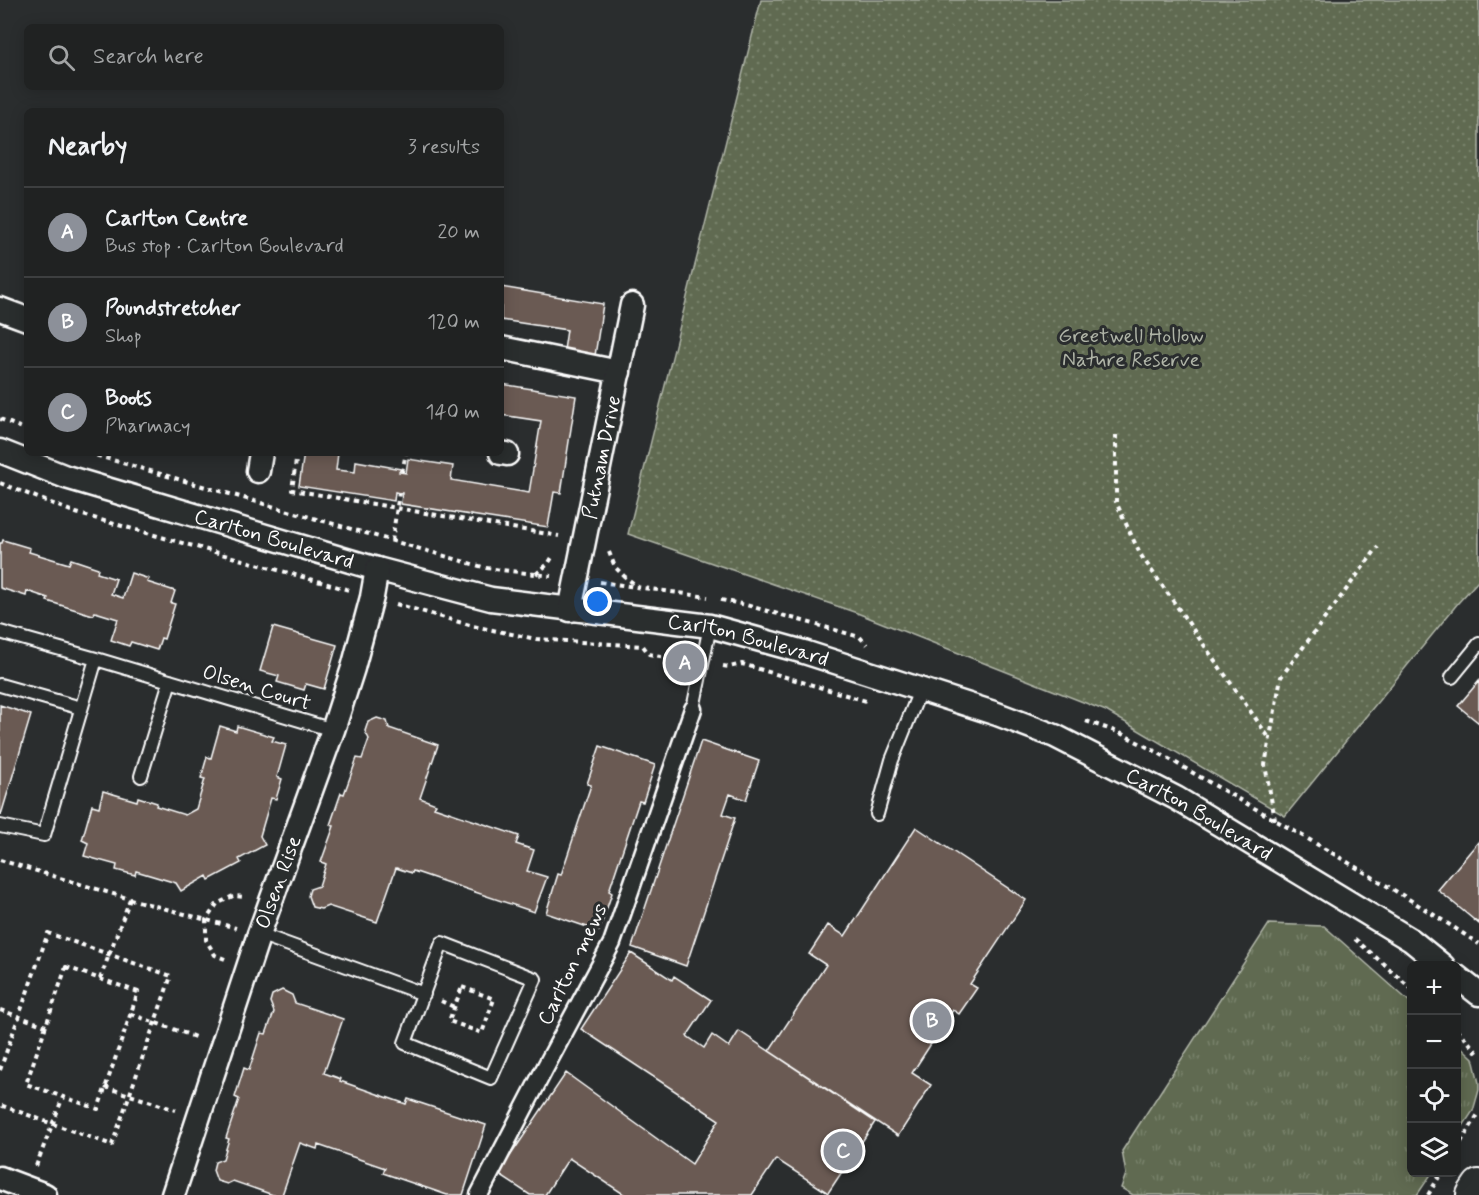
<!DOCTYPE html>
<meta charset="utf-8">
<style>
body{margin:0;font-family:Mynerve,sans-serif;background:#2d2f2f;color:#f1f3f6}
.controls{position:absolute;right:18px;bottom:18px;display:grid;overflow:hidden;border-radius:9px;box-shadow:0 3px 15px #0003}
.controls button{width:54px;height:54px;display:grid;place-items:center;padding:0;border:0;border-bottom:2px solid #3d3f40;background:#202222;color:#f1f3f6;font:30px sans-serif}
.you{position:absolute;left:598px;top:602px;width:21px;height:21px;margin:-15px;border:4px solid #fff;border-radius:50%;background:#1a73e8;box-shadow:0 0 0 9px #1a73e833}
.badge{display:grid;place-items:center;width:39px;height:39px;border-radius:50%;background:#8c9099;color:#fff;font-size:20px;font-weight:700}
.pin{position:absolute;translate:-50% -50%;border:3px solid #fff;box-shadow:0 2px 6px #0006}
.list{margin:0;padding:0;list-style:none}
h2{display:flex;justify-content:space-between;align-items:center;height:78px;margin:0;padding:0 24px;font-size:26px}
h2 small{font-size:20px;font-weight:400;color:#a2a4a5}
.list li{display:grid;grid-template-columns:39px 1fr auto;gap:18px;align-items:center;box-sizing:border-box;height:90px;padding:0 24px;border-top:2px solid #3d3f40}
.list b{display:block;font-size:22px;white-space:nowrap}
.list p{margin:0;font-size:20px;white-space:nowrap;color:#a2a4a5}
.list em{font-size:20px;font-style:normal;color:#a2a4a5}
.icon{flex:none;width:33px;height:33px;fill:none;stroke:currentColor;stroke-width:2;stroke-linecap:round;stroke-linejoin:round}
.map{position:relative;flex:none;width:1479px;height:1195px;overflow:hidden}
.search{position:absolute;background:#202222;box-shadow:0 3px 15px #0003;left:24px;top:24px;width:480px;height:66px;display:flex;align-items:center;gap:15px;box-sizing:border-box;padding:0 21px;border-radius:9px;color:#a2a4a5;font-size:22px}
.panel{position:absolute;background:#202222;box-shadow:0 3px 15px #0003;left:24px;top:108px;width:480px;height:348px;border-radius:9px}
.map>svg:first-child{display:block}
.grass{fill:url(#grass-tufts);stroke:#b0b5a8;stroke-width:1.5}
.park{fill:url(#park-dots);stroke:#b0b5a8;stroke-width:1.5}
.building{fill:#6a5a52;stroke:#fff;stroke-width:1.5}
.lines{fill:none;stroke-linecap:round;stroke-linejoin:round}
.service-casing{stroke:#fff;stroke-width:16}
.pedestrian-casing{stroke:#fff;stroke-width:21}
.minor-casing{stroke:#fff;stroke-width:27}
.secondary-casing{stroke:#fff;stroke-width:36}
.path{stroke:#fff;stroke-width:4;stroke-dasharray:4.5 4.5;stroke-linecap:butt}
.service{stroke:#2a2d2e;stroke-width:12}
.pedestrian{stroke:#2a2d2e;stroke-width:16}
.minor{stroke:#2a2d2e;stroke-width:22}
.secondary{stroke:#2a2d2e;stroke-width:32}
.labels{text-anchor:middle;stroke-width:6;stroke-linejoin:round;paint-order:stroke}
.park-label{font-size:21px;fill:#b0b5a8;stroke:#2a2d2e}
.street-label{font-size:21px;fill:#fff;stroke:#2a2d2e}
</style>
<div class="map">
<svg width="1479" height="1195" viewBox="0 0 1479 1195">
<defs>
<pattern id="grass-tufts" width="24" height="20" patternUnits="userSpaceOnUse" patternTransform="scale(1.5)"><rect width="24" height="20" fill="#606b51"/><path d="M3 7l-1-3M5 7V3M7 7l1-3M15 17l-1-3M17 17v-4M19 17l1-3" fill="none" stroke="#78816b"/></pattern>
<pattern id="park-dots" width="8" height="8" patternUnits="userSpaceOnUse" patternTransform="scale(1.5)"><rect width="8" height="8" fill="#606b51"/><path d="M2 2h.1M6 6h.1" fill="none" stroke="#78816b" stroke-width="1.8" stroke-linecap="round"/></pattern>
</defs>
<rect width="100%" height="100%" fill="#2a2d2e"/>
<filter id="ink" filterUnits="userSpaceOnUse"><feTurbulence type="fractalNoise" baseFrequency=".0167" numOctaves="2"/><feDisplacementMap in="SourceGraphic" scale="12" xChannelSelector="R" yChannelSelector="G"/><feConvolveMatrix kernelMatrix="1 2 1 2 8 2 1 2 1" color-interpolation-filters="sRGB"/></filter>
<g filter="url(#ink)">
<path class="grass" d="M1269 924 1324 926 1411 1003 1412 1172 1432 1173 1417 1195H1133L1121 1188 1126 1174 1122 1151Z
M1457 1043 1473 1058 1479 1083V1090L1473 1111 1457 1135Z"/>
<path class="park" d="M761 0H1479V580L1458 603 1285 816 1106 711 857 613 628 534Z"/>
<path class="building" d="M501 287 603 304 594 362 563 357 567 330 501 320Z
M501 384 576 396 561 493 554 492 548 527 401 504 402 493H399L395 492 394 501 299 486 304 453H338L336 470 355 472 356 461 401 469 399 472 406 473 408 459 453 466 451 480 529 493 541 421 501 415Z
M3 540 30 548 29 552 69 564 71 559 98 568 97 573 116 579 111 594 123 598 131 573 149 579 147 582 175 591 171 603 175 604 164 639 161 638 157 650 131 642 129 646 111 640 118 619 95 612 93 615 47 601 48 598 27 591 26 596 0 588V543H2Z
M273 627 337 645 324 689 306 684 304 690 277 682 279 676 260 671Z
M1479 681V723L1458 706Z
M0 705 31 715 1 815H0Z
M377 718 387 721 389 728 438 745 420 798 436 804 434 807 519 836 516 844 534 850 527 871 547 877 534 912 413 871 412 873 396 868 377 922 328 906 321 909 312 907 308 896 310 889 319 886 326 864 321 862 334 826 330 825 341 793 344 794 357 758 362 759 369 739 365 731 368 722Z
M220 726 236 731 237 726 274 737 272 741 286 745 277 777 282 779 276 799 271 798 260 836 265 845 239 859 241 863 209 880 207 876 181 891 176 883 136 871 135 875 116 870 117 865 84 856 88 843 82 840 92 805 99 807 103 791 137 801 138 797 157 803 156 806 185 815 196 809 205 779 201 778 207 757 211 758Z
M701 741 759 761 746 800 730 794 723 814 735 818 686 966 632 947Z
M600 746 655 765 643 802 639 801 609 891 612 893 599 931 546 913 558 874 561 875 591 785 587 784Z
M916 827 1026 900 970 984 977 988 959 1014 953 1010 912 1073 931 1085 898 1136 769 1051 826 965 809 954 828 925 845 936Z
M1479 841V924L1438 890Z
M631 953 672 980 674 976 711 1000 687 1036 704 1048 712 1035 729 1047 739 1031 875 1122 828 1193 776 1159 752 1195H625L569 1158 545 1195H530L498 1174 566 1073 692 1164 719 1120 581 1029Z
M282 990 292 995 295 1003 343 1019 324 1073 341 1079 340 1081 406 1104 408 1099 486 1125 463 1195H447L383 1173 385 1168 318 1145 317 1149 300 1143 282 1195H273L233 1181 227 1184 217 1181 213 1170 215 1162 223 1159 229 1139 226 1138 239 1099 235 1097 244 1068 249 1070 261 1033 266 1034 274 1012 270 1002 272 995Z"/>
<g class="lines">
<defs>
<path id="service" d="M0 632 96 659
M1452 677 1479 644
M0 685 81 708
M693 709 710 626
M141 776 170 681
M877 814 892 760 921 688
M0 826 44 835 96 659 333 730
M259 934 424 994
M442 943 535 979 491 1078 405 1043Z"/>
<path id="pedestrian" d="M479 1195 545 1068 612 943 693 709"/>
<g id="minor">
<path d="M0 309 27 319"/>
<path d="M501 348 619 372"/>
<path id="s1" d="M0 451 66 477 377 569 491 599 710 626 804 652 997 714 1055 736 1176 798 1411 940 1443 966"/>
<path d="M501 453 507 454"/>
<path d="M258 471 261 453"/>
<path id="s2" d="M570 610 632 305"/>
<path d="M1456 976 1479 994"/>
<path d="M0 1178 45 1195"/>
<path id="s3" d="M173 1195 259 934 333 730 353 668 372 597 377 569"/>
</g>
<path id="secondary" d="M1473 1195 1479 1186"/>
</defs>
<use href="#service" class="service-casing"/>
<use href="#pedestrian" class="pedestrian-casing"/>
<use href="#minor" class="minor-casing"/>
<use href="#secondary" class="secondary-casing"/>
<path class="path" d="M0 419 27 430
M1116 435V502L1140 554 1270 739
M88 453 486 568 551 576
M297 453 292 490 559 536
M402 472 406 453
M0 483 76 513 349 590
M392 541 399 493
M609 552 615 567 624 576 638 587
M536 574 548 564 553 556
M600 582 708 597
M721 600 746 605 860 637 867 645
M396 604 473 626 536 639 643 646 649 654 683 660
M723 666 729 667 742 664 866 701
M1086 721 1120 733 1157 752C1265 815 1375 875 1479 944
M1275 820 1265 765 1281 677 1378 547
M0 860 130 899 236 928
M1355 939 1412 989
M225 959 215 955 206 940V920L217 904 233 896 245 897
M66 967 138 992 98 1109 26 1084Z
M100 979 130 899
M462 987 494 999 482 1033 449 1021Z
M441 1001 454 1007
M0 1010 46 1026
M131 1014 198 1038
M1456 1030 1467 1040 1479 1055
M0 1070 48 933 171 976 112 1145 0 1105
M105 1087 176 1110
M1456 1150 1479 1113
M36 1166 63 1097
M1428 1195 1442 1172"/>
<use href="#service" class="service"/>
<use href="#pedestrian" class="pedestrian"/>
<use href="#minor" class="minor"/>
<use href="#secondary" class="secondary"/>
</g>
</g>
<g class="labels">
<g class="park-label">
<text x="1131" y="342">Greetwell Hollow<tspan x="1131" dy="24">Nature Reserve</tspan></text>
</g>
<g class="street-label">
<text dy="7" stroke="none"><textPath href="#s2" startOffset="156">Putnam Drive</textPath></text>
<text dy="7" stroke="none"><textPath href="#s1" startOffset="288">Carlton Boulevard</textPath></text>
<text dy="7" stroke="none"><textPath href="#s1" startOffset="774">Carlton Boulevard</textPath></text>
<text transform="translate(257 687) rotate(17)" y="7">Olsen Court</text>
<text dy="7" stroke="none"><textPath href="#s1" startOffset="1260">Carlton Boulevard</textPath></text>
<text dy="7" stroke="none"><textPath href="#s3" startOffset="330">Olsen Rise</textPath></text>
<text transform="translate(572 964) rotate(-64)" y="7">Carlton mews</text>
</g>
</g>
</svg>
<div class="controls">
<button>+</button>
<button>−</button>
<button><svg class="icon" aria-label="locate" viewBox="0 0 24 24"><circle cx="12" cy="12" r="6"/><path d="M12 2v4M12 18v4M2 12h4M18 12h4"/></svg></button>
<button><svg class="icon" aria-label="layers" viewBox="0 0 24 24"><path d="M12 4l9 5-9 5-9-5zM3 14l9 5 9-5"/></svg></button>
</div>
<div class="you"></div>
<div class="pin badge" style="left:685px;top:663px">A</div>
<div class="pin badge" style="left:932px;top:1021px">B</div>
<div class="pin badge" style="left:843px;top:1151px">C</div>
<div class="search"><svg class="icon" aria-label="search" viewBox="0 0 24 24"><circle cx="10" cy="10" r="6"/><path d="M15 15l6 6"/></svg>Search here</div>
<section class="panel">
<h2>Nearby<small>3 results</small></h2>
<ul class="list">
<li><span class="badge">A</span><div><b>Carlton Centre</b><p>Bus stop · Carlton Boulevard</p></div><em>20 m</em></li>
<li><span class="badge">B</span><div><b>Poundstretcher</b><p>Shop</p></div><em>120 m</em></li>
<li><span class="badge">C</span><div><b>Boots</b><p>Pharmacy</p></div><em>140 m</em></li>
</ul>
</section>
</div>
